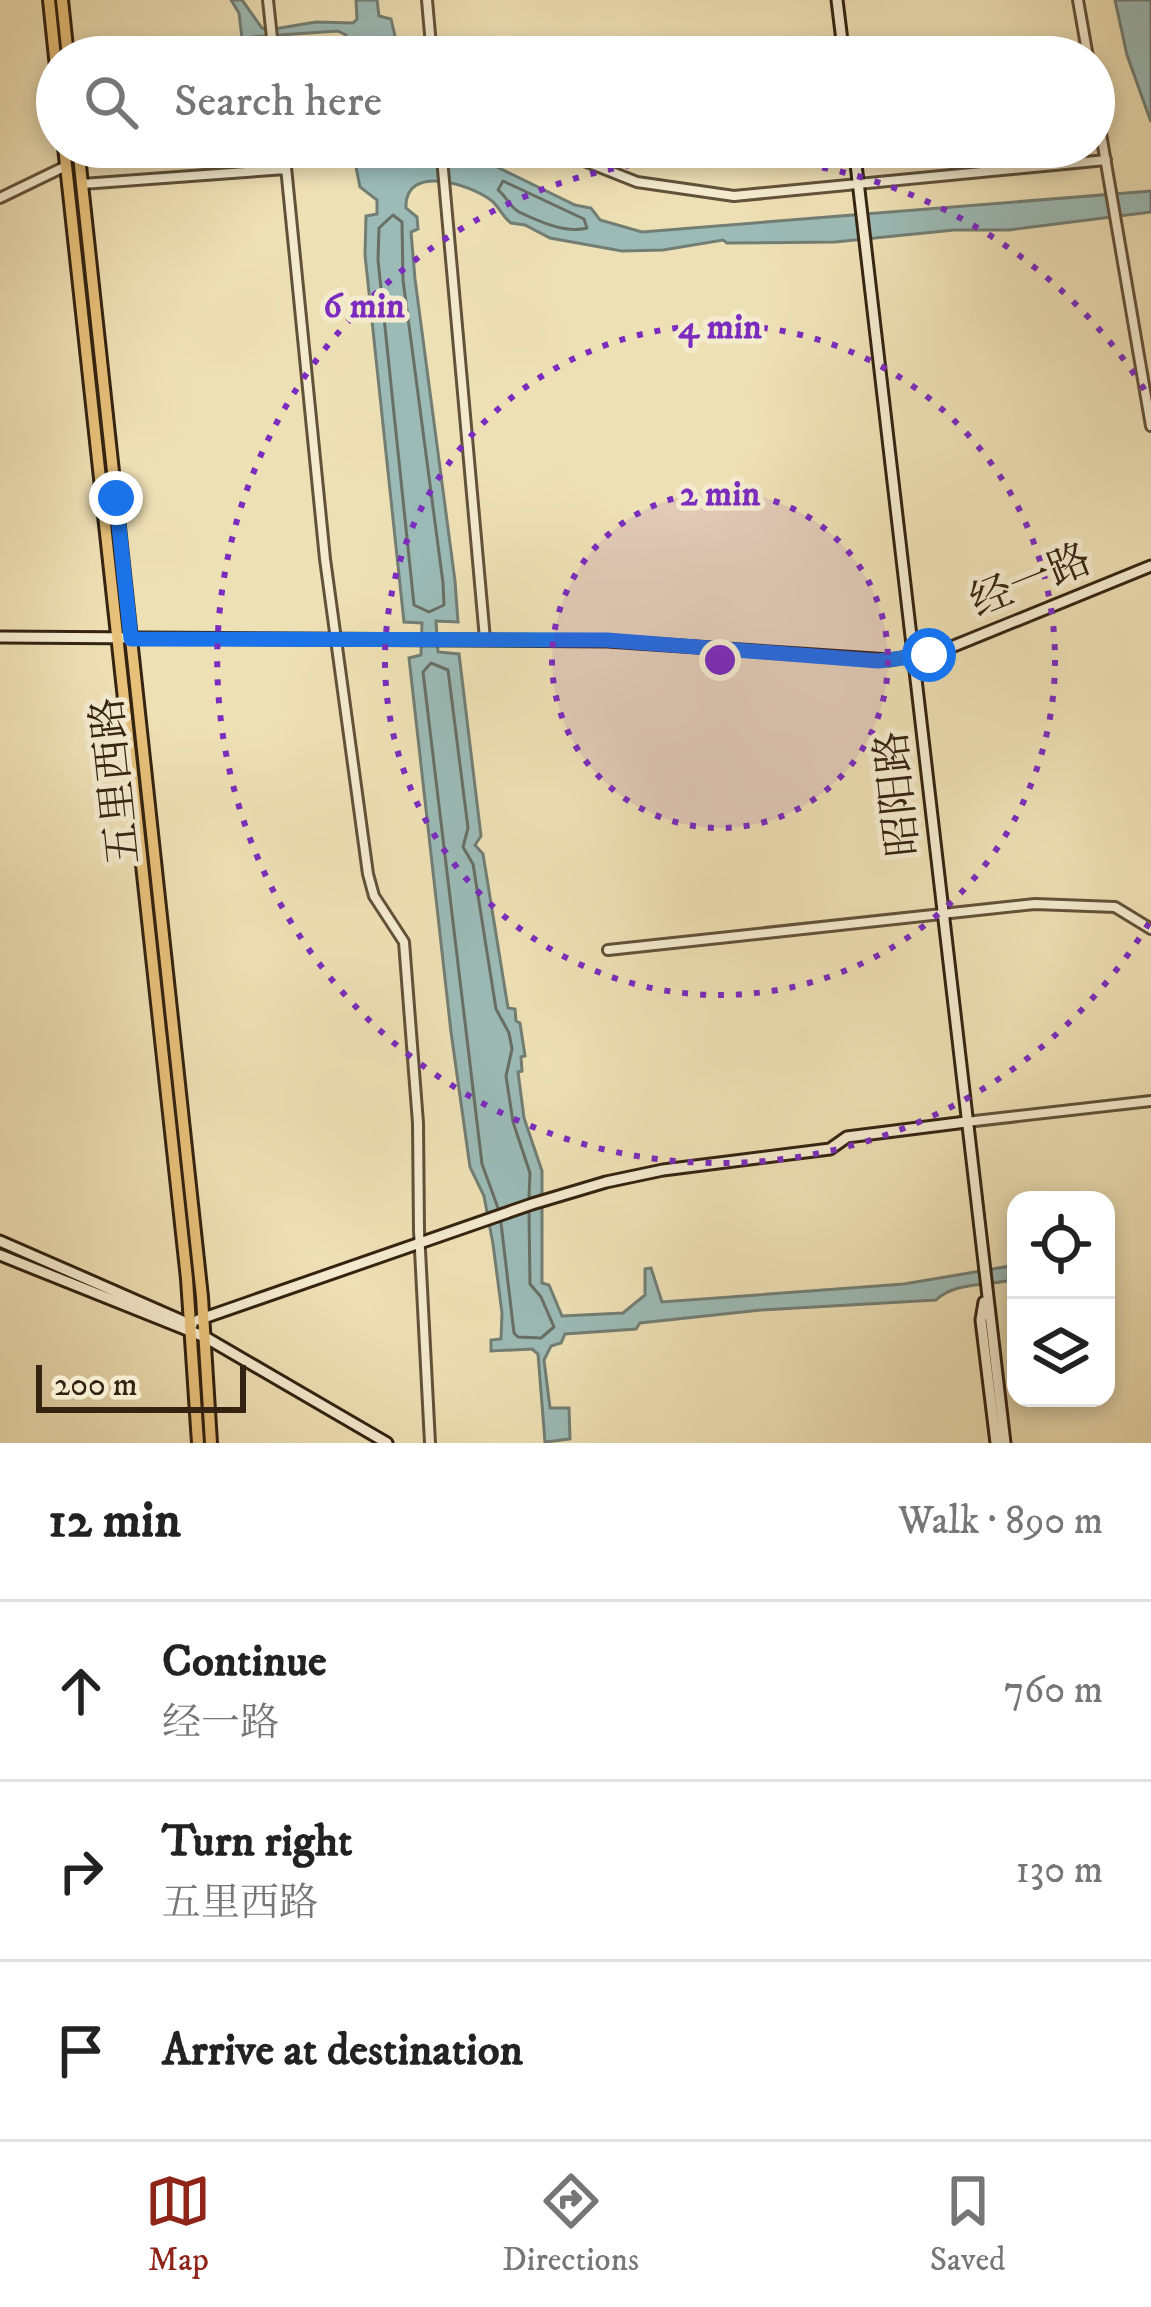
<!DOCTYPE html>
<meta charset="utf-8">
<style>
body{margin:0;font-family:"IM FELL DW Pica","Noto Serif SC",serif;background:#f6f6f6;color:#222}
.controls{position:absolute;right:36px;bottom:36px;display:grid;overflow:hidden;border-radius:24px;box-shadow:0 6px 18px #0003}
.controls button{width:108px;height:108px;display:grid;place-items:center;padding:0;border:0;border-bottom:3px solid #e0e0e0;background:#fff;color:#222;font:60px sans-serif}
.scale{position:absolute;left:36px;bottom:30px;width:210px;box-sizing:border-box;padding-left:12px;border:6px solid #332310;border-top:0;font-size:33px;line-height:42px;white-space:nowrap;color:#332310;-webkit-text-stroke:9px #f4ebcf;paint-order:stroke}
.stop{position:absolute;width:36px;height:36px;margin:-27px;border:9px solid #1a73e8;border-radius:50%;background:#fff}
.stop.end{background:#1a73e8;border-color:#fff;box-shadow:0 3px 12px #0008}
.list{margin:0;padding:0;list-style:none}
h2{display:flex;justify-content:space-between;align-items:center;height:156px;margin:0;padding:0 48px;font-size:51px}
h2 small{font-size:39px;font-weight:400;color:#767676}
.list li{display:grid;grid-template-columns:78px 1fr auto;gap:36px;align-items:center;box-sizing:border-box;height:180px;padding:0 48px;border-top:3px solid #e0e0e0}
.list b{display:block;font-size:45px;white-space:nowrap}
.list p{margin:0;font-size:39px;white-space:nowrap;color:#767676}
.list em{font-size:39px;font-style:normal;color:#767676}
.icon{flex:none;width:66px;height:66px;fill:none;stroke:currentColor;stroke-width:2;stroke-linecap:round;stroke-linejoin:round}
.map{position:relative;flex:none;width:1151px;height:1443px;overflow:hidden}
.search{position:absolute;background:#fff;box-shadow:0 6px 18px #0003;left:36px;right:36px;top:36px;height:132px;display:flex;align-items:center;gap:30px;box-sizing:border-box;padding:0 42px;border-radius:66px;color:#767676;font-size:45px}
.sheet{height:696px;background:#fff}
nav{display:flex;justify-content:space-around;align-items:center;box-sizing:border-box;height:168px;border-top:3px solid #e0e0e0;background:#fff;font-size:33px;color:#767676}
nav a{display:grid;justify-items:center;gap:6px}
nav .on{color:#8f2418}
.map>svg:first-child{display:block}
.water{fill:#9cbbb7;stroke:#727e74;stroke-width:3}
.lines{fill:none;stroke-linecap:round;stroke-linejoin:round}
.shore{stroke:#686f64;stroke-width:3}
.street-casing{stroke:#625239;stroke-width:14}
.secondary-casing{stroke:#332310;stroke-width:15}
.primary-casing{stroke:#332310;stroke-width:16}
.street{stroke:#f4ebcf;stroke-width:8}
.secondary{stroke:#f4ebcf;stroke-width:9}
.primary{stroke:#e7c07a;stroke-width:10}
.route{stroke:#1a73e8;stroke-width:15}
.ring{fill:none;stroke:#7b2cbf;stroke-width:6;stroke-dasharray:6 12}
.labels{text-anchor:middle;stroke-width:10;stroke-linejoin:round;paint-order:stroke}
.street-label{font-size:42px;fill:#332310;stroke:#f4ebcf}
.centre{fill:#7b2cbf;stroke:#f4ebcf;stroke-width:6}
.ring-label{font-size:36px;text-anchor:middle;font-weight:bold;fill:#7b2cbf;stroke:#f4ebcf;stroke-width:10;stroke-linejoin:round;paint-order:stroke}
</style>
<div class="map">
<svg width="1151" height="1443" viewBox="0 0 1151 1443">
<rect width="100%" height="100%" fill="#eee0b5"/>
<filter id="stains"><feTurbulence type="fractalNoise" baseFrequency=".00167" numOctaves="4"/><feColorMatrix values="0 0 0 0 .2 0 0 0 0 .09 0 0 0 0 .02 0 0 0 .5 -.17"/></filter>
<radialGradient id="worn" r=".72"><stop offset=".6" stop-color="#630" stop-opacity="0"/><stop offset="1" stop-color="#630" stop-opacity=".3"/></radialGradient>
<path class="water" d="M231 0H242L262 28 268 30 316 22 353 23 357 19 356 0H377L379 16 391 19 400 57H353L346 35 338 31 252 37 251 53 263 57 244 56 239 13Z
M1115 0H1151V122L1127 55Z
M352 147H456L575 205 591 208 600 220 642 232 1151 191V212L1009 230H954L835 242 727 243 723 240 663 250 622 251 550 238 525 225 511 223C503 217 500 208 492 201 471 184 404 163 406 208L417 217 418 229 411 232 415 279 455 581 458 622 436 621 438 652 459 654 481 836 475 845 483 854 508 1008 515 1009 516 1021 520 1023 525 1056 521 1057 522 1071 518 1072 524 1118 542 1171V1283L549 1285 562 1316 623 1313 645 1295V1269L651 1268 662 1302 904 1284 1016 1265V1279C992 1286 955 1281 936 1300L761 1310 640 1323 636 1329 565 1334 561 1343 551 1346 544 1360 550 1408H569L570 1439 545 1442 538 1354 532 1349 491 1351V1340L501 1339 502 1313 493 1244 484 1196 470 1167 451 1032 409 658 421 655 422 623 404 622 365 255 366 216 377 214V200L360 187Z"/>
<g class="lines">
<path class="shore" d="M503 181 584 219 587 228C566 234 538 221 519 212 511 208 506 196 498 190Z
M393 215 402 222 403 280 443 583 444 605 429 612 414 605 378 260 379 228Z
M498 1208 482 1164 423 672 431 663 448 670 468 828 463 847 473 864 496 1009 509 1033 512 1049 506 1076 513 1122 530 1173 529 1197
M501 1223 514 1333 518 1337 541 1338 554 1327 541 1297 530 1284 529 1213"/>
<defs>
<path id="street" d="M268 0 274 57
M427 0 432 57
M1078 0 1088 57
M1094 93 1151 426
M284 147 325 559 368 874 374 896 404 942 418 1123 419 1231 430 1443
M441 147 485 639
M549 147 637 182 734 196 1106 160
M82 184 286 169
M0 198 66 166
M608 950 1035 904 1115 907 1151 929
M966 1122 1151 1101"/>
<path id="secondary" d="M837 0 844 57
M854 147 1005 1443
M0 637 607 641 890 660 944 650 1151 566
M0 1241 192 1325
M0 1255 205 1337 387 1443
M984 1302 981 1320 996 1443
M198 1320 532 1204 606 1182 663 1170 830 1149 847 1137 966 1122"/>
<path id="primary" d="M49 0 57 77
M62 0 68 57
M64 147 187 1279 198 1443
M78 147 202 1297 211 1443"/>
</defs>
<use href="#street" class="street-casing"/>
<use href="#secondary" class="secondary-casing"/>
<use href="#primary" class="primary-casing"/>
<use href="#street" class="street"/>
<use href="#secondary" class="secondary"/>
<use href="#primary" class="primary"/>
</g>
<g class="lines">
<path class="route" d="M116 498 131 639 607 640 878 661 929 655"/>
</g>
<circle cx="720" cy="660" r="168" fill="#7b2cbf" fill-opacity=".12"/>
<g class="ring">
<circle cx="720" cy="660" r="168"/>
<circle cx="720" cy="660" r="335"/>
<path d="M1149 923A503 503 0 1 1 1149 397"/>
</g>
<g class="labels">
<g class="street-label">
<text transform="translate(1030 579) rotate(-22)" y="15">经一路</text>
<text transform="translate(114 781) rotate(-96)" y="15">五里西路</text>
<text transform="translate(896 794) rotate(-96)" y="15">昭阳路</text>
</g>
</g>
<circle cx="720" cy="660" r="18" class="centre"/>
<g class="ring-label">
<text x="364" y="317">6 min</text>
<text x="720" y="338">4 min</text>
<text x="720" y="505">2 min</text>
</g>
<rect width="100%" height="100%" filter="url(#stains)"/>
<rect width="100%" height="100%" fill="url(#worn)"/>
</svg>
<div class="controls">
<button><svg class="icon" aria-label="locate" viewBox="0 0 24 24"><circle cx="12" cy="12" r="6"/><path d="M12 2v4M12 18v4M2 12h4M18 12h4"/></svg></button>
<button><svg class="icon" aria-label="layers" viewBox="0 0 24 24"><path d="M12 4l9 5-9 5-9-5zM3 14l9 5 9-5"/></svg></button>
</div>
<div class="scale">200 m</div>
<div class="stop" style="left:929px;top:655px"></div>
<div class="stop end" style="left:116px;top:498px"></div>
<div class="search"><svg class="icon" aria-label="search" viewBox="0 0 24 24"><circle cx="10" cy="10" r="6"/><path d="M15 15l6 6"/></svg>Search here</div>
</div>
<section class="sheet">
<h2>12 min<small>Walk · 890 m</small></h2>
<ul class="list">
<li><svg class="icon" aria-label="ahead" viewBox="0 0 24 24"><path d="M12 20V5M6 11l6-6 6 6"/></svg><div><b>Continue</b><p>经一路</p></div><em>760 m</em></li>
<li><svg class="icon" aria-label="right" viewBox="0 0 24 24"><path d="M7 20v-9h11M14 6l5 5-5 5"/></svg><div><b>Turn right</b><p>五里西路</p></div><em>130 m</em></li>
<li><svg class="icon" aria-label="arrive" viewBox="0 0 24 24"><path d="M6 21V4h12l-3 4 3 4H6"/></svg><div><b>Arrive at destination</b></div></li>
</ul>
</section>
<nav>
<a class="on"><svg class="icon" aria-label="map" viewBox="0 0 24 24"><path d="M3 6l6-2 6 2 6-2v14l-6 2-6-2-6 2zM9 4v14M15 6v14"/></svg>Map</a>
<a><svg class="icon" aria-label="directions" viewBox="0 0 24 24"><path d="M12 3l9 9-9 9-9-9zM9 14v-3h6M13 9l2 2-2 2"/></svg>Directions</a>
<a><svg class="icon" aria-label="saved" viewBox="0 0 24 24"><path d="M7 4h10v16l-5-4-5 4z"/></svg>Saved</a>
</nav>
